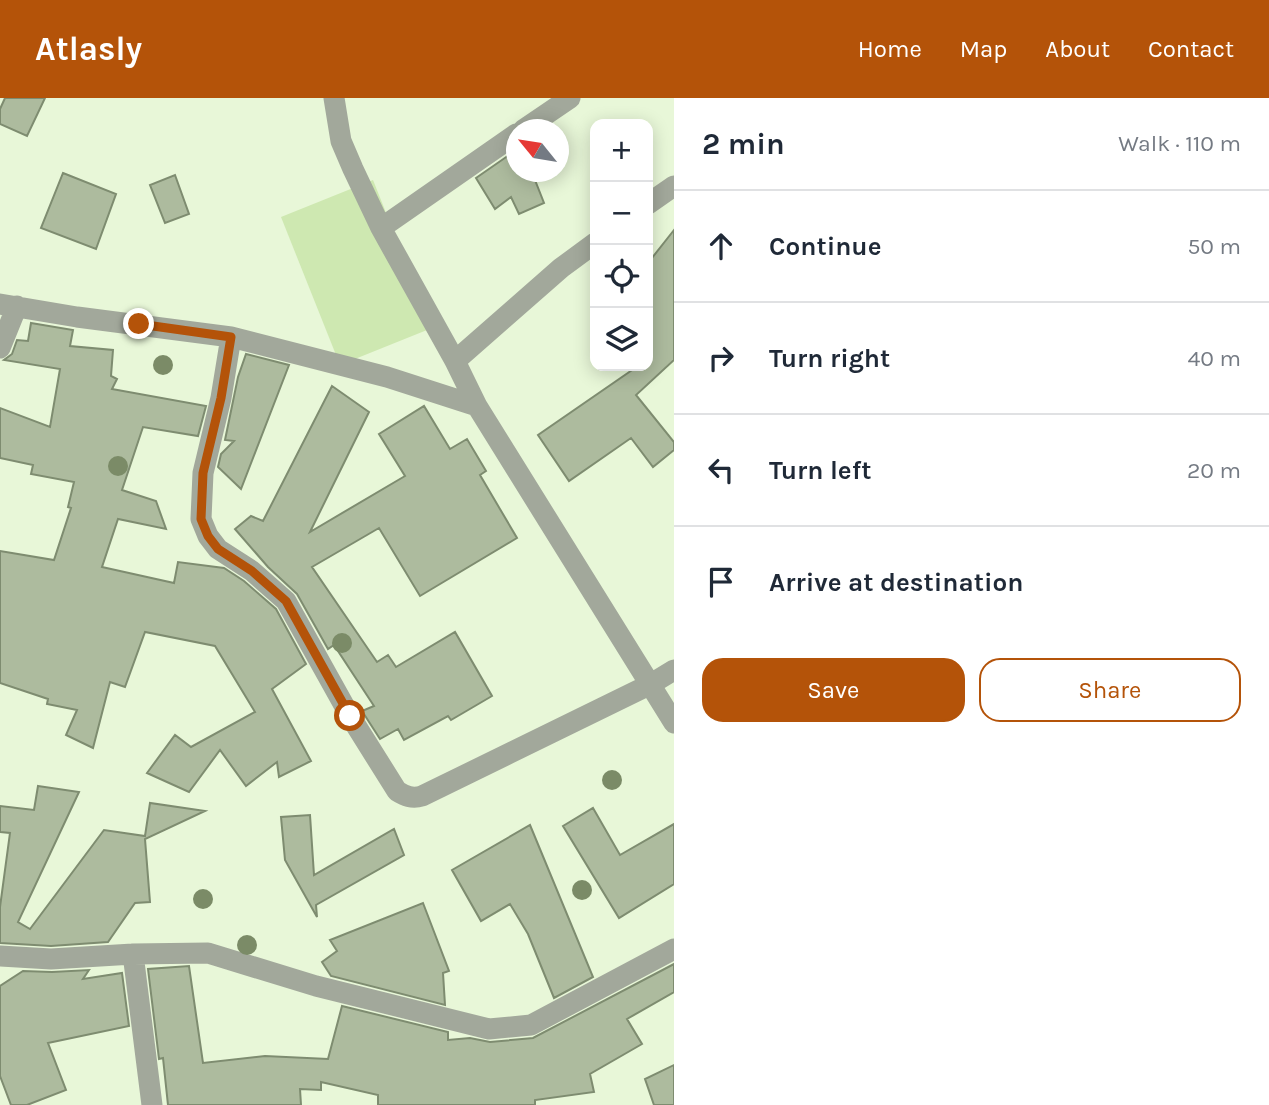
<!DOCTYPE html>
<meta charset="utf-8">
<style>
body{margin:0;font-family:Karla,sans-serif;background:#f6f6f7;color:#1f2937}
.controls{position:absolute;right:21px;top:21px;display:grid;overflow:hidden;border-radius:14px;box-shadow:0 4px 18px #0003}
.controls button{width:63px;height:63px;display:grid;place-items:center;padding:0;border:0;border-bottom:2px solid #e0e1e3;background:#fff;color:#1f2937;font:35px sans-serif}
.compass{position:absolute;left:506px;top:21px;width:63px;height:63px;border-radius:50%;background:#fff;box-shadow:0 4px 18px #0003;rotate:300deg}
.stop{position:absolute;width:21px;height:21px;margin:-16px;border:5px solid #b45309;border-radius:50%;background:#fff}
.stop.end{background:#b45309;border-color:#fff;box-shadow:0 2px 7px #0008}
.list{margin:0;padding:0;list-style:none}
h2{display:flex;justify-content:space-between;align-items:center;height:91px;margin:0;padding:0 28px;font-size:30px}
h2 small{font-size:23px;font-weight:400;color:#747a83}
.list li{display:grid;grid-template-columns:46px 1fr auto;gap:21px;align-items:center;box-sizing:border-box;height:112px;padding:0 28px;border-top:2px solid #e0e1e3}
.list b{display:block;font-size:26px;white-space:nowrap}
.list em{font-size:23px;font-style:normal;color:#747a83}
.actions{display:flex;gap:14px;padding:21px 28px}
.actions a{flex:1;padding:16px 0;border:2px solid #b45309;border-radius:21px;text-align:center;font-size:24px;color:#b45309}
.actions .main{background:#b45309;color:#fff}
.icon{flex:none;width:38px;height:38px;fill:none;stroke:currentColor;stroke-width:2;stroke-linecap:round;stroke-linejoin:round}
.map{position:relative;flex:none;width:674px;height:1007px;overflow:hidden}
header{display:flex;align-items:center;gap:42px;box-sizing:border-box;height:98px;padding:0 35px;background:#b45309;color:#fff}
header strong{font-size:33px}
nav{display:flex;gap:38px;margin-inline-start:auto;font-size:24px}
main{display:flex}
aside{flex:1;background:#fff}
.map>svg:first-child{display:block}
.green{fill:#cee8b1}
.building{fill:#adbb9e;stroke:#7e8c70;stroke-width:2}
.lines{fill:none;stroke-linecap:round;stroke-linejoin:round}
.street{stroke:#a2a89b;stroke-width:21}
.tree{fill:#7b8b67}
.route{stroke:#b45309;stroke-width:9}
</style>
<header>
<strong>Atlasly</strong>
<nav><a>Home</a><a>Map</a><a>About</a><a>Contact</a></nav>
</header>
<main>
<div class="map">
<svg width="674" height="1007" viewBox="0 0 674 1007">
<rect width="100%" height="100%" fill="#e8f7d8"/>
<path class="green" d="M373 82 432 230 340 267 281 119Z"/>
<path class="building" d="M5 0H45L27 38 0 26V11Z
M512 55 516 61V74H525L530 80 533 77 544 105 519 116 511 99 495 111 476 80Z
M63 75 116 96 96 151 41 130Z
M175 77 189 116 165 125 150 87Z
M674 132V262L636 297 674 344V352L653 369 631 340 569 383 538 337 638 268H648V165Z
M31 225 73 232 70 248 113 252 111 278 117 281 112 291 206 308 198 338 143 329 122 392 156 403 166 431 118 421 102 469 174 485 178 464 224 470 244 483 276 511 306 566 272 591 311 663 279 679 277 664 246 688 220 652 189 694 147 675 175 637 191 649 255 614 215 548 145 534 125 589 110 584 93 650 66 637 77 612 47 606 48 601 0 585V453L54 462 71 410 68 409 74 384 31 376 33 367 0 360V310L50 329 60 271 4 262 12 256 17 242 28 243Z
M246 256 289 267 241 391 218 369 221 356 234 343 225 342 238 279Z
M332 288 369 314 310 434 405 378 379 336 424 308 450 351 467 341 486 373 480 377 517 440 420 498 379 430 312 469 377 564 388 557 396 569 455 534 492 598 451 622 448 618 404 642 398 631 380 641 362 613 374 608 334 547 328 551 297 496 268 469 235 431 251 418 263 423Z
M38 688 79 694 18 824 30 831 104 732 145 738 150 705 205 713 145 741 150 804 135 805 108 844 51 848 0 845V809L10 735 0 734V708L34 712Z
M593 710 620 757 674 726V786L619 820 563 728Z
M310 717 314 777 394 731 404 757 316 807 317 819 285 762 281 719Z
M530 727 593 879 554 900 528 836 510 806 481 823 452 772Z
M423 805 449 873 443 875 445 907 331 878 322 864 337 853 330 842Z
M674 866V894L627 921 642 946 590 976 594 994 535 1002V1007H378V997L321 984V992L300 991 301 1007H168L163 960 159 961 148 871 189 868 203 965 265 958 328 961 342 908 448 934V942L470 940 490 944 533 940Z
M89 872 83 881 122 875 129 928 48 945 66 992 27 1007H11L0 978V888L23 873 52 874Z
M674 967V1007H654L645 981Z"/>
<g class="lines">
<path class="street" d="M334 0 341 43 353 71 381 130 455 263 477 308 674 625
M523 32 570 0
M648 106 674 88
M381 130 516 36
M0 206 77 219 231 239 387 279 477 308
M231 239 221 300 203 375 201 421 208 438 218 451 252 473 286 503 350 618 397 693C405 698 412 701 422 698L651 586 674 572
M0 250 17 208
M455 263 561 170 595 145
M133 856 152 1007
M0 858 51 861 133 856 208 855 316 888 489 931 531 927 674 851"/>
</g>
<g class="tree">
<circle cx="163" cy="267" r="10"/>
<circle cx="118" cy="368" r="10"/>
<circle cx="342" cy="545" r="10"/>
<circle cx="612" cy="682" r="10"/>
<circle cx="582" cy="792" r="10"/>
<circle cx="203" cy="801" r="10"/>
<circle cx="247" cy="847" r="10"/>
</g>
<g class="lines">
<path class="route" d="M139 226 231 239 221 300 203 375 201 421 208 438 218 451 252 473 286 503 350 618"/>
</g>
</svg>
<div class="controls">
<button>+</button>
<button>−</button>
<button><svg class="icon" aria-label="locate" viewBox="0 0 24 24"><circle cx="12" cy="12" r="6"/><path d="M12 2v4M12 18v4M2 12h4M18 12h4"/></svg></button>
<button><svg class="icon" aria-label="layers" viewBox="0 0 24 24"><path d="M12 4l9 5-9 5-9-5zM3 14l9 5 9-5"/></svg></button>
</div>
<svg class="compass" viewBox="-18 -18 36 36"><path d="M0-13l5 13h-10z" fill="#e53935"/><path d="M0 13l5-13h-10z" fill="#747a83"/></svg>
<div class="stop" style="left:350px;top:618px"></div>
<div class="stop end" style="left:139px;top:226px"></div>
</div>
<aside>
<h2>2 min<small>Walk · 110 m</small></h2>
<ul class="list">
<li><svg class="icon" aria-label="ahead" viewBox="0 0 24 24"><path d="M12 20V5M6 11l6-6 6 6"/></svg><div><b>Continue</b></div><em>50 m</em></li>
<li><svg class="icon" aria-label="right" viewBox="0 0 24 24"><path d="M7 20v-9h11M14 6l5 5-5 5"/></svg><div><b>Turn right</b></div><em>40 m</em></li>
<li><svg class="icon" aria-label="left" viewBox="0 0 24 24"><path d="M17 20v-9H6M10 6l-5 5 5 5"/></svg><div><b>Turn left</b></div><em>20 m</em></li>
<li><svg class="icon" aria-label="arrive" viewBox="0 0 24 24"><path d="M6 21V4h12l-3 4 3 4H6"/></svg><div><b>Arrive at destination</b></div></li>
</ul>
<div class="actions"><a class="main">Save</a><a>Share</a></div>
</aside>
</main>
